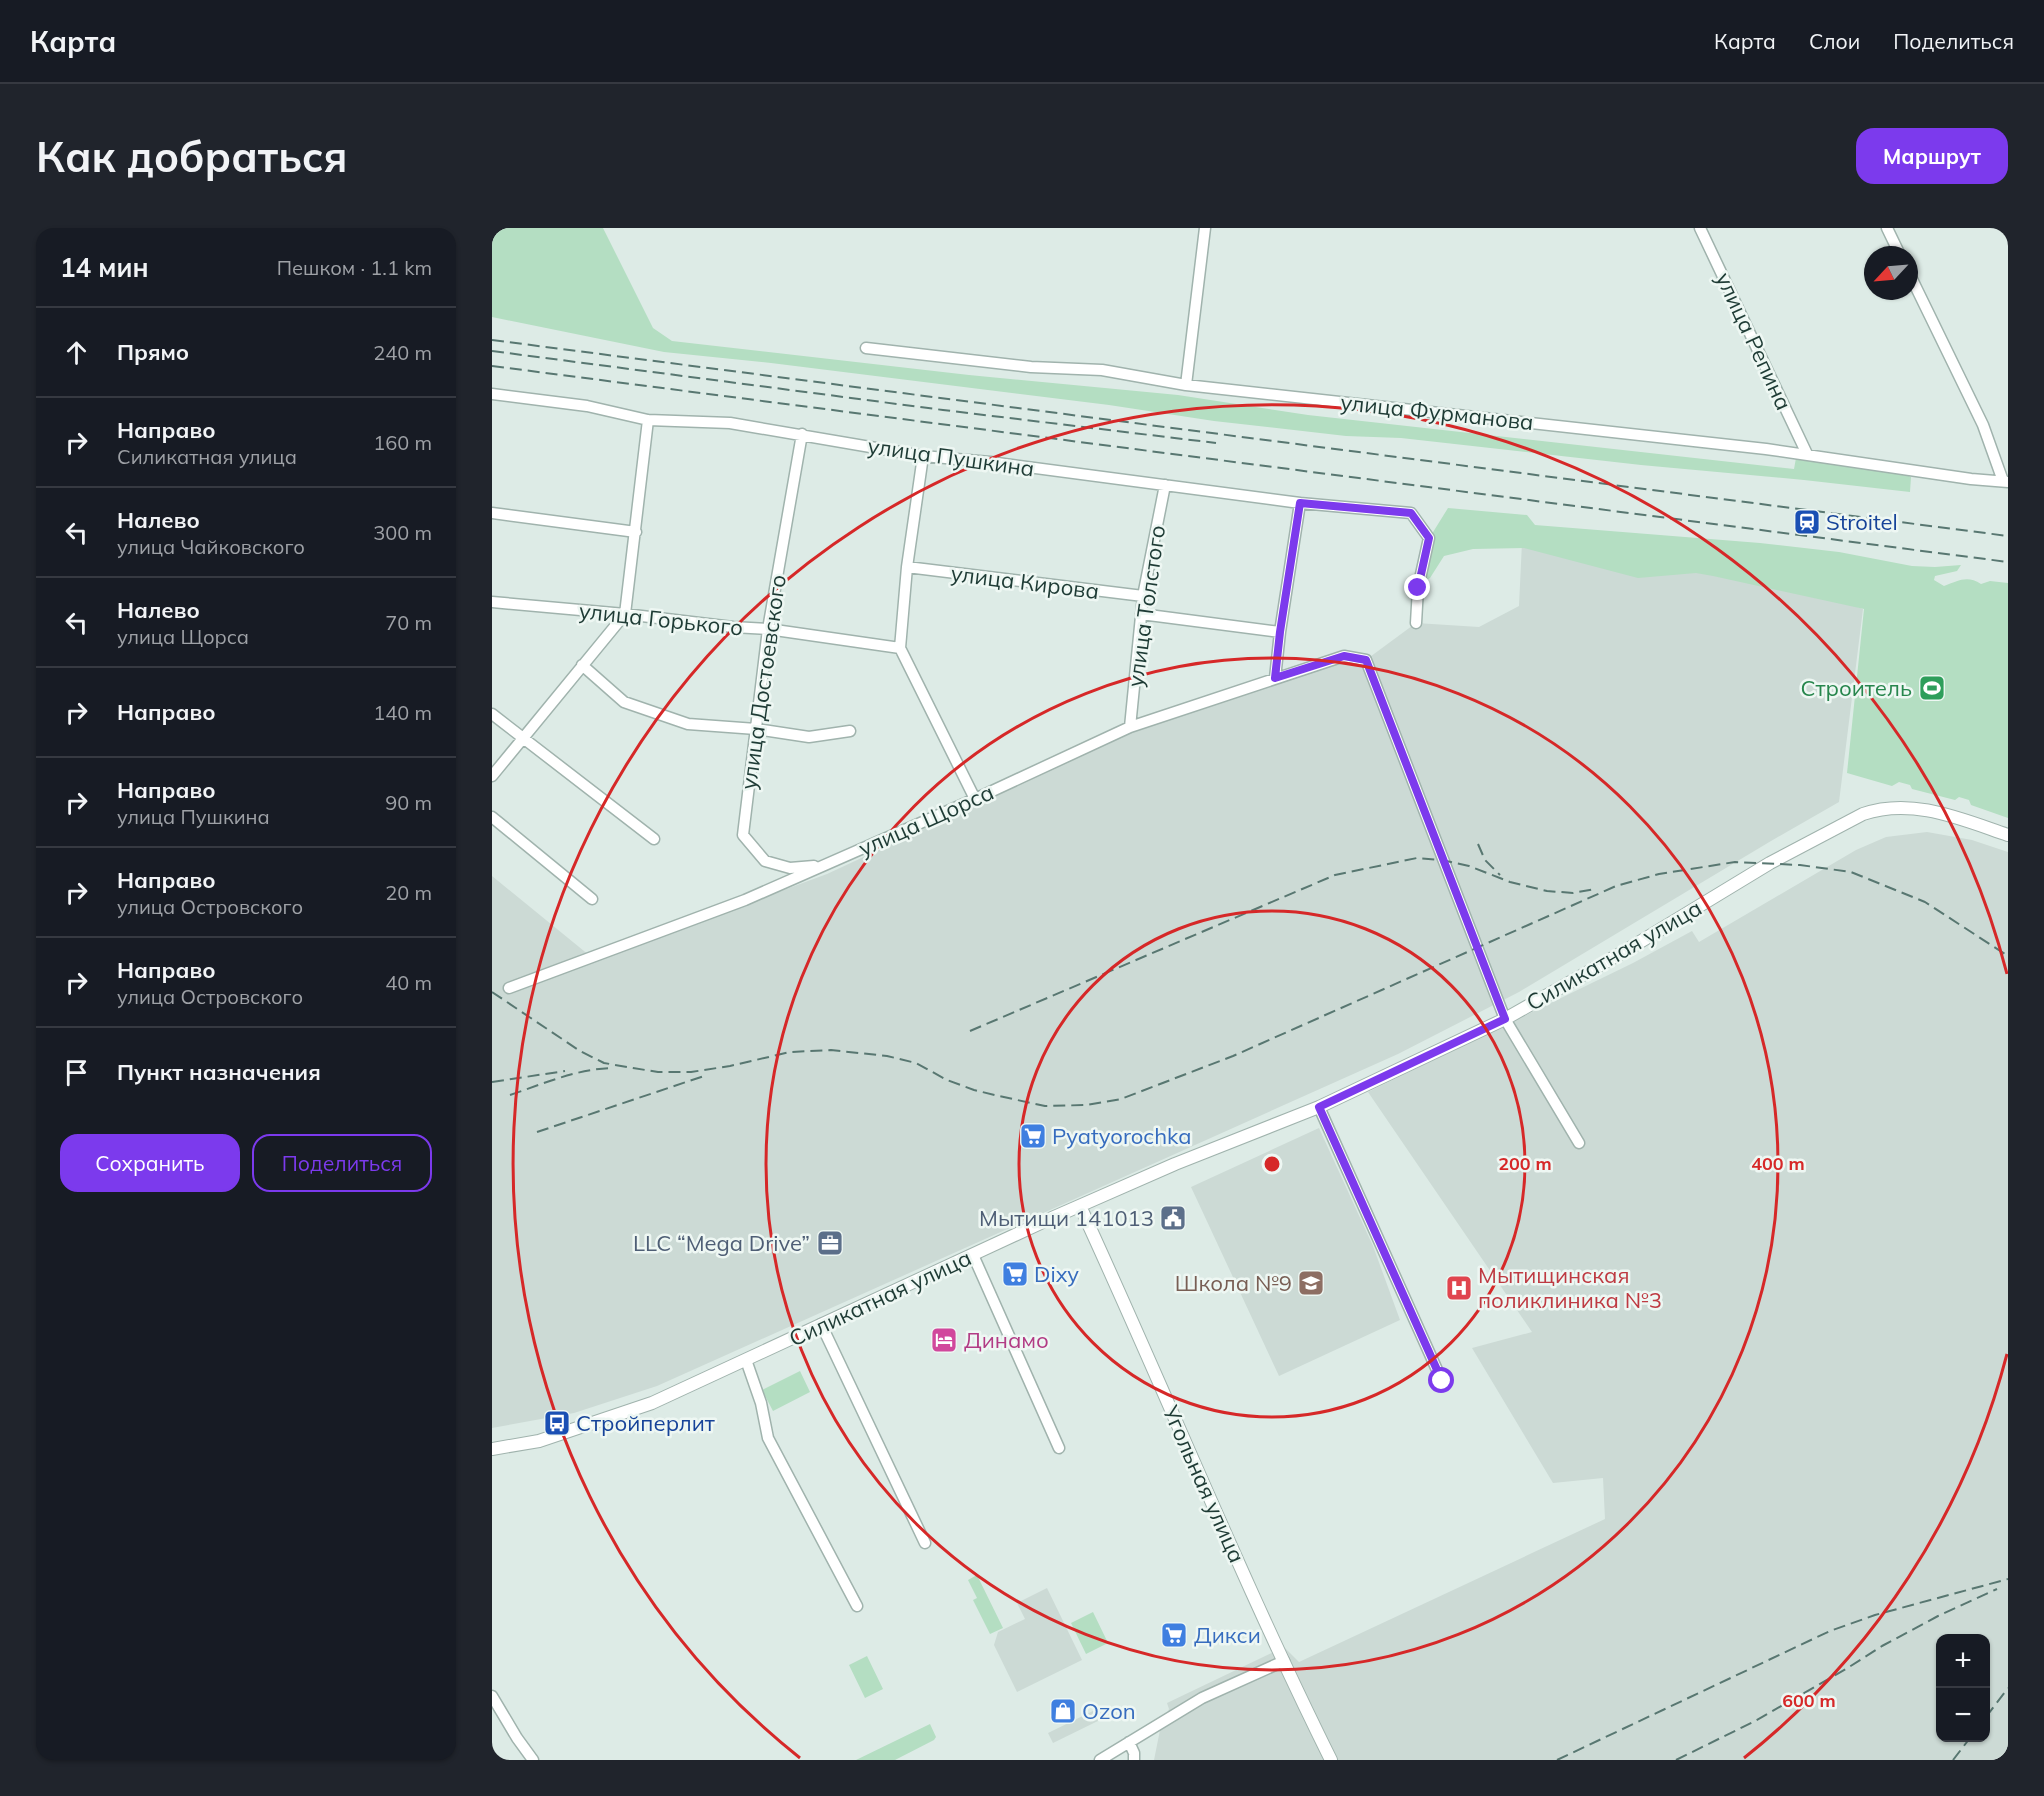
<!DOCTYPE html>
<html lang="ru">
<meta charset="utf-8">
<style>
body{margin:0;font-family:Mulish,sans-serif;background:#20242c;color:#f1f3f6}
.controls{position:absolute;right:18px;bottom:18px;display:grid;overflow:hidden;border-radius:12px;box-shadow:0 2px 4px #0004}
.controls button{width:54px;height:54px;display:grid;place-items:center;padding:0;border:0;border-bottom:2px solid #363941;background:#171b24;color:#f1f3f6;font:30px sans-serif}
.compass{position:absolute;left:1372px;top:18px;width:54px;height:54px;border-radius:50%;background:#171b24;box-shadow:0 2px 4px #0004;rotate:244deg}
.stop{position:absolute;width:18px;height:18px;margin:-14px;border:4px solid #7c3aed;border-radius:50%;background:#fff}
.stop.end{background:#7c3aed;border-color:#fff;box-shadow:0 2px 6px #0008}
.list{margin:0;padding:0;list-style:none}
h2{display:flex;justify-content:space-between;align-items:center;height:78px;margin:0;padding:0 24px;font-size:26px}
h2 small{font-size:20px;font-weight:400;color:#9ea1a6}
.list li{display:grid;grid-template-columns:39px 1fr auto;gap:18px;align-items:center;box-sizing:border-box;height:90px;padding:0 24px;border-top:2px solid #363941}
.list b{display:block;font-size:22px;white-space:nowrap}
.list p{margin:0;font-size:20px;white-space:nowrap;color:#9ea1a6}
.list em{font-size:20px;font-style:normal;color:#9ea1a6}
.actions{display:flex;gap:12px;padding:18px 24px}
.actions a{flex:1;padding:14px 0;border:2px solid #7c3aed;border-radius:18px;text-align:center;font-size:21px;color:#7c3aed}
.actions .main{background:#7c3aed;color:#fff}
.icon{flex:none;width:33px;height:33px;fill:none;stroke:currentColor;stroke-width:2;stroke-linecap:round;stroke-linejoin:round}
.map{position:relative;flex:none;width:1516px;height:1532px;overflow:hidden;border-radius:18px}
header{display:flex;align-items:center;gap:36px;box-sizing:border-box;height:84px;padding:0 30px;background:#171b24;border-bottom:2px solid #363941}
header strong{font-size:28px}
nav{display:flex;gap:33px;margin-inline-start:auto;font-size:21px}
.intro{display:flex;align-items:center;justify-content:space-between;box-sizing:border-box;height:144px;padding:0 36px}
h1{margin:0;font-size:42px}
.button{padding:15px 27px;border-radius:18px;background:#7c3aed;color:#fff;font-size:21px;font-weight:700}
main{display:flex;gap:36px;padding:0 36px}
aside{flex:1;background:#171b24;border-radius:18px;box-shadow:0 2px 4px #0004}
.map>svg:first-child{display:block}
.built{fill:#ccdad5;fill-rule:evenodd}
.green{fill:#b4dec2}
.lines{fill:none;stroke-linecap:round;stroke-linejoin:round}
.minor-casing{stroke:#a0b3ad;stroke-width:13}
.tertiary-casing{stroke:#a0b3ad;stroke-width:14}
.minor{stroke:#fff;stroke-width:10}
.tertiary{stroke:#fff;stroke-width:12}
.rail{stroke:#587771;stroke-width:2;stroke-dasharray:12 6;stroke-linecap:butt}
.route{stroke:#7c3aed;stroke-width:8}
.ring{fill:none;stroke:#d62828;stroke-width:3}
.labels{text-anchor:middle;stroke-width:5;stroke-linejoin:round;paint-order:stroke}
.street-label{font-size:22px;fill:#1e3b35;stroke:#eef7f3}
.transit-label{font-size:22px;fill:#164399;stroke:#eef7f3;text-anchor:start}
.leisure-label{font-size:22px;fill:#27864d;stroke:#eef7f3;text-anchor:end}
.shop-label{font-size:22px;fill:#366cbe;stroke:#eef7f3;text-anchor:start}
.service-label{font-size:22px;fill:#4e5e75;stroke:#eef7f3;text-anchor:end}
.health-label{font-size:22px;fill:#be3a42;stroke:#eef7f3;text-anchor:start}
.education-label{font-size:22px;fill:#785e54;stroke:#eef7f3;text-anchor:end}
.hotel-label{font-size:22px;fill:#b23c85;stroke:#eef7f3;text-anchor:start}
.centre{fill:#d62828;stroke:#eef7f3;stroke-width:3}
.ring-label{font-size:18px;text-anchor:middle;font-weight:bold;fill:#d62828;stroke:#eef7f3;stroke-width:5;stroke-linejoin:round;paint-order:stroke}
</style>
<header>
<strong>Карта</strong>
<nav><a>Карта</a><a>Слои</a><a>Поделиться</a></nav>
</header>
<div class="intro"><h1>Как добраться</h1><a class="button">Маршрут</a></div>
<main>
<aside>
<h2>14 мин<small>Пешком · 1.1 km</small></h2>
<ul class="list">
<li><svg class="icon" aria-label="ahead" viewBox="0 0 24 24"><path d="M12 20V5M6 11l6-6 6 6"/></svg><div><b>Прямо</b></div><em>240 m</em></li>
<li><svg class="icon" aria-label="right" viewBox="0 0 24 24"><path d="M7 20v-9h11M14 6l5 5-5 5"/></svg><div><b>Направо</b><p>Силикатная улица</p></div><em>160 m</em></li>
<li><svg class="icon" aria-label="left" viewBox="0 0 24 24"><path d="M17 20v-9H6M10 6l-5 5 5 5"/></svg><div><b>Налево</b><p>улица Чайковского</p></div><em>300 m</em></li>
<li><svg class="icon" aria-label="left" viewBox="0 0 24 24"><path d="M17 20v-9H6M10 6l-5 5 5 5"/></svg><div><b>Налево</b><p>улица Щорса</p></div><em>70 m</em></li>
<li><svg class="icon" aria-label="right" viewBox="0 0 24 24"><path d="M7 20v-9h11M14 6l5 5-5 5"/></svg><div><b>Направо</b></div><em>140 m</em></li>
<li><svg class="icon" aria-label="right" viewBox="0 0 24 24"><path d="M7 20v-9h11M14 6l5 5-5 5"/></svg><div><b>Направо</b><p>улица Пушкина</p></div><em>90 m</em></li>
<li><svg class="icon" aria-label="right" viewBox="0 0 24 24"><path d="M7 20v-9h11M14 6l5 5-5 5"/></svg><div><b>Направо</b><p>улица Островского</p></div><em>20 m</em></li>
<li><svg class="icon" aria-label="right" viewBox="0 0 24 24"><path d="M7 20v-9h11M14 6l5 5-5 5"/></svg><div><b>Направо</b><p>улица Островского</p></div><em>40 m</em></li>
<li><svg class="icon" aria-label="arrive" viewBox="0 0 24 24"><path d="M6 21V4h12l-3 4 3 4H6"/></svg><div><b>Пункт назначения</b></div></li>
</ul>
<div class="actions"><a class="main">Сохранить</a><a>Поделиться</a></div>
</aside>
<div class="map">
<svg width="1516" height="1532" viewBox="0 0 1516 1532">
<rect width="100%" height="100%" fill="#ddebe6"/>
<path class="built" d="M1030 314 1240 335 1371 381 1347 574 1279 613 1027 764 906 826 165 1158 82 1185 0 1200V648L103 732 335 646 645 502 850 434 867 437 924 395 987 399 1027 378Z
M1435 604 1480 612 1516 624V1532H662L668 1502 677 1481 675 1475 792 1419 807 1434 1113 1291 1111 1250 1061 1255 980 1120 1040 1104 876 864 1141 735 1200 703 1207 714 1364 622 1394 609ZM1448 1410H1494V1510H1448Z
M827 900 881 1018 908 1092 787 1148 699 959Z
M555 1360 590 1432 525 1464 502 1417 506 1404 533 1391 525 1375Z
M605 1481 610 1491 561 1515 556 1505Z"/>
<path class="green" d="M0 0H111L161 100 180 113 477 147 686 167 816 187 1302 241 1304 230 1413 246 1419 249 1418 264 1312 252 1149 237 909 210 854 208 722 193 617 177 279 135 172 124 0 89Z
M956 280 1035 287 1043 297 1268 315 1347 324 1420 338 1443 339 1469 337 1465 343 1443 348 1442 352 1452 358C1466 353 1475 347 1489 356L1498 353 1516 355V590L1479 577 1477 572 1467 569 1463 572 1420 561 1418 557 1407 554 1400 558 1355 545 1372 381 1221 348 1204 345 1146 350 1032 320 981 321 952 328 938 350 933 353 930 350 938 309Z
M308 1143 318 1164 281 1183 270 1162Z
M485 1347 511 1400 498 1406 481 1372 485 1370 476 1352Z
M601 1384 616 1415 594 1426 579 1395Z
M375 1428 391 1461 373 1470 357 1437Z
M438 1496 444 1509 442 1512 403 1532H364Z"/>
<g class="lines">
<defs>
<path id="minor" d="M1208 0 1315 226
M1395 0 1408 27
M1417 45 1491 197 1511 253
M374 120 539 139 610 142 694 157 1274 221 1479 251 1516 254
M694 157 713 0
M0 166 95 178 156 192 238 195 431 228 498 234 808 275 919 285 937 310 926 360 924 395
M310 206 276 401 251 607 273 633 298 640 322 638
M431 228 415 339 408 420 483 571
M0 285 144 304
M415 339 651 368
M0 374 133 386 241 399 276 401 408 420
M649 386 788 404
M90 437 132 474 196 496 264 501 317 509 358 503
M783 450 788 404 808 275
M0 486 162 611
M638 499 651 368 673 257
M0 548 133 386 156 192
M0 589 100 671
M17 760 253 672 483 571 638 499 852 428 874 432 1013 791 1087 915
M827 879 950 1153
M481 1027 567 1220
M329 1096 433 1315
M254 1132 269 1175 276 1210 365 1378
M0 1468 25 1510 41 1532
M637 1514 642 1525V1532
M608 1532 710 1470 792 1433"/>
<path id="tertiary" d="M588 978C673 1162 749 1351 839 1532
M0 1221 47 1213 160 1175 553 993 683 936 827 879 1013 791 1133 723 1278 635 1371 586C1420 569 1469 591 1516 607"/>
</defs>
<use href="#minor" class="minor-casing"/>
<use href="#tertiary" class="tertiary-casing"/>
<use href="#minor" class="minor"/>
<use href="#tertiary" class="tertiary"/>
<path class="rail" d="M0 112 1516 308
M0 123 451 182 724 215
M0 138 1516 334
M986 616 993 632 1008 647
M0 764 88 823 112 835 141 840 166 844H199L238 838 298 824 339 822 395 828 424 835 455 852 482 862 507 868 553 878 595 877 629 871 741 828 1124 658 1167 646 1243 634 1308 637 1359 644 1433 674 1516 728
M478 803 843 647 925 630 950 632 977 638 1018 654 1055 663 1081 665 1103 661
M0 854 73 843
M18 867C51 856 84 841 120 840
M45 904 212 848
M1494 1489 1516 1460
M1065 1532 1338 1403 1383 1387 1516 1351
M1184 1532 1263 1493 1354 1441 1390 1418 1446 1388 1505 1361
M1461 1532 1478 1510"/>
</g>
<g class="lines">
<path class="route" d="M926 360 937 310 919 285 808 275 788 404 783 450 852 428 874 432 1013 791 827 879 950 1153"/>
</g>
<g class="ring">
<circle cx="780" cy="936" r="253"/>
<circle cx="780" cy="936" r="506"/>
<path d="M1515 1126A759 759 0 0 1 1252 1530M308 1530A759 759 0 1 1 1515 746"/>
</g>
<defs>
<symbol id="station-square" viewBox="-11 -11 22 22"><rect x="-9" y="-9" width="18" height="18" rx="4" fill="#1a4fb4" stroke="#eef7f3"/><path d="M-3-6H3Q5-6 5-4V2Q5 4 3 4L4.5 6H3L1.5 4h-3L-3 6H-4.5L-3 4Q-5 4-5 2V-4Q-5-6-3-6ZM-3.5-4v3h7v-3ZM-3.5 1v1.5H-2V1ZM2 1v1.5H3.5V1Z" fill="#fff"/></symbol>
<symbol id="stadium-square" viewBox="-11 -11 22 22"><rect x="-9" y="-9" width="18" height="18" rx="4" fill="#2e9e5b" stroke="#eef7f3"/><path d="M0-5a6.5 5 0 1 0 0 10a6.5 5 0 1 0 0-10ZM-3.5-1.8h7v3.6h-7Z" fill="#fff"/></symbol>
<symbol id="supermarket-square" viewBox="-11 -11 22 22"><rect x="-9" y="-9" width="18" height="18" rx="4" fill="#3f7fe0" stroke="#eef7f3"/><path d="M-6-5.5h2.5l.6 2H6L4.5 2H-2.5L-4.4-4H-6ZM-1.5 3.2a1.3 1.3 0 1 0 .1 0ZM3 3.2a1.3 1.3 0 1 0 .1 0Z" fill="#fff"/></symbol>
<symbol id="civic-square" viewBox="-11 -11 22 22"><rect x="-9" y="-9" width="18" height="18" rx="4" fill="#5c6f8a" stroke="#eef7f3"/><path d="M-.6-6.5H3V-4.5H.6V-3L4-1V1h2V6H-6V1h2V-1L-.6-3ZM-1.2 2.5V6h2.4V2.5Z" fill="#fff"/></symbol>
<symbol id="office-square" viewBox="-11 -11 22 22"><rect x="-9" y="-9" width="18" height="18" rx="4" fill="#5c6f8a" stroke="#eef7f3"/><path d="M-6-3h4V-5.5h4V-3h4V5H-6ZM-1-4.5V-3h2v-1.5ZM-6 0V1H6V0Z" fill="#fff"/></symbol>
<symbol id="school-square" viewBox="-11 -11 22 22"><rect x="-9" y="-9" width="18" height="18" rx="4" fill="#8d6e63" stroke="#eef7f3"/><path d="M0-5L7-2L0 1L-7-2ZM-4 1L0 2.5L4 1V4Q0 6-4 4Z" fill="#fff"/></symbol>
<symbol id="hospital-square" viewBox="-11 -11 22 22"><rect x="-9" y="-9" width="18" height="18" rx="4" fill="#e0444e" stroke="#eef7f3"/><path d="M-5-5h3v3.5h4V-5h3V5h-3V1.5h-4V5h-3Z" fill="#fff"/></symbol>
<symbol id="hotel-square" viewBox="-11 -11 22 22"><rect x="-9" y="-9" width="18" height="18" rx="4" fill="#d1479c" stroke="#eef7f3"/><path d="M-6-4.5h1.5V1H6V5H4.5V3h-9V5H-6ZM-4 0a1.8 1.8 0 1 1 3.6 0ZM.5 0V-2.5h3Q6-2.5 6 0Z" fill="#fff"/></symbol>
<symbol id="bus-square" viewBox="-11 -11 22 22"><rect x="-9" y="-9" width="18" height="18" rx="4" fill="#1a4fb4" stroke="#eef7f3"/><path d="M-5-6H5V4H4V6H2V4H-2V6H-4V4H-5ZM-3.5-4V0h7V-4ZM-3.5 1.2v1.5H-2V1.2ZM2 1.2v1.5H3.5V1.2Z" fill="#fff"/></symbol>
<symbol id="shop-square" viewBox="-11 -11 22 22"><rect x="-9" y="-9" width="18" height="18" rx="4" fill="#3f7fe0" stroke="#eef7f3"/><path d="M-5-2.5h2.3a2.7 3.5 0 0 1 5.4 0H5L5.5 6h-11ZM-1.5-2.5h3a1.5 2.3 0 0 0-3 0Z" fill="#fff"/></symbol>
</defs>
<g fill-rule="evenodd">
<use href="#station-square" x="1300" y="279" width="30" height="30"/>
<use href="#stadium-square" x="1425" y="445" width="30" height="30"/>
<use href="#supermarket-square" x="526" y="893" width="30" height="30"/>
<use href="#civic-square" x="666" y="975" width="30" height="30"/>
<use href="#office-square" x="323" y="1000" width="30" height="30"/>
<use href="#supermarket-square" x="508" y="1031" width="30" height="30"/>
<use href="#school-square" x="804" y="1040" width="30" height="30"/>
<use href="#hospital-square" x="952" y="1045" width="30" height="30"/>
<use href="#hotel-square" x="437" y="1097" width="30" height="30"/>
<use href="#bus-square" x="50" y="1180" width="30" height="30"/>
<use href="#supermarket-square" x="667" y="1392" width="30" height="30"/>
<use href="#shop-square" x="556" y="1468" width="30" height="30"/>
</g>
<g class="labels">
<g class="street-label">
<text transform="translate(1262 113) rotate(65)" y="8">улица Репина</text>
<text transform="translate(945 184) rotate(6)" y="8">улица Фурманова</text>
<text transform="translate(459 229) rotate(8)" y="8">улица Пушкина</text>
<text transform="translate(533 354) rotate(7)" y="8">улица Кирова</text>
<text transform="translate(654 378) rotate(-82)" y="8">улица Толстого</text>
<text transform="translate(169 391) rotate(6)" y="8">улица Горького</text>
<text transform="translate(271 454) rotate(-82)" y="8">улица Достоевского</text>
<text transform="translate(434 592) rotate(-24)" y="8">улица Щорса</text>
<text transform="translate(1122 727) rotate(-30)" y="8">Силикатная улица</text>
<text transform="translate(388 1070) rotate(-25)" y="8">Силикатная улица</text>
<text transform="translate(712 1256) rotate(66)" y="8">Угольная улица</text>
</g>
<g class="transit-label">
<text x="1334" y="302">Stroitel</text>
<text x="84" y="1203">Стройперлит</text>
</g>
<g class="leisure-label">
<text x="1420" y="468">Строитель</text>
</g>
<g class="shop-label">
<text x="560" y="916">Pyatyorochka</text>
<text x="542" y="1054">Dixy</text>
<text x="702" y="1415">Дикси</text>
<text x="590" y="1491">Ozon</text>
</g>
<g class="service-label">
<text x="662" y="998">Мытищи 141013</text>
<text x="318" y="1023">LLC “Mega Drive”</text>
</g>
<g class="health-label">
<text x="986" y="1055">Мытищинская<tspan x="986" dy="25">поликлиника №3</tspan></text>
</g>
<g class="education-label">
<text x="800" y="1063">Школа №9</text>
</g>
<g class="hotel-label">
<text x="472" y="1120">Динамо</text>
</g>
</g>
<circle cx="780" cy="936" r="9" class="centre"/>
<g class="ring-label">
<text x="1033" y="942">200 m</text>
<text x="1286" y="942">400 m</text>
<text x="1317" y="1479">600 m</text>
</g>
</svg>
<div class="controls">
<button>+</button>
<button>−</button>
</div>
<svg class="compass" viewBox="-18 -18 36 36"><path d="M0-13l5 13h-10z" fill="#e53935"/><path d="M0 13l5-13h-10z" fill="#9ea1a6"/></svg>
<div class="stop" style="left:950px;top:1153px"></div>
<div class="stop end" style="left:926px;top:360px"></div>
</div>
</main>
